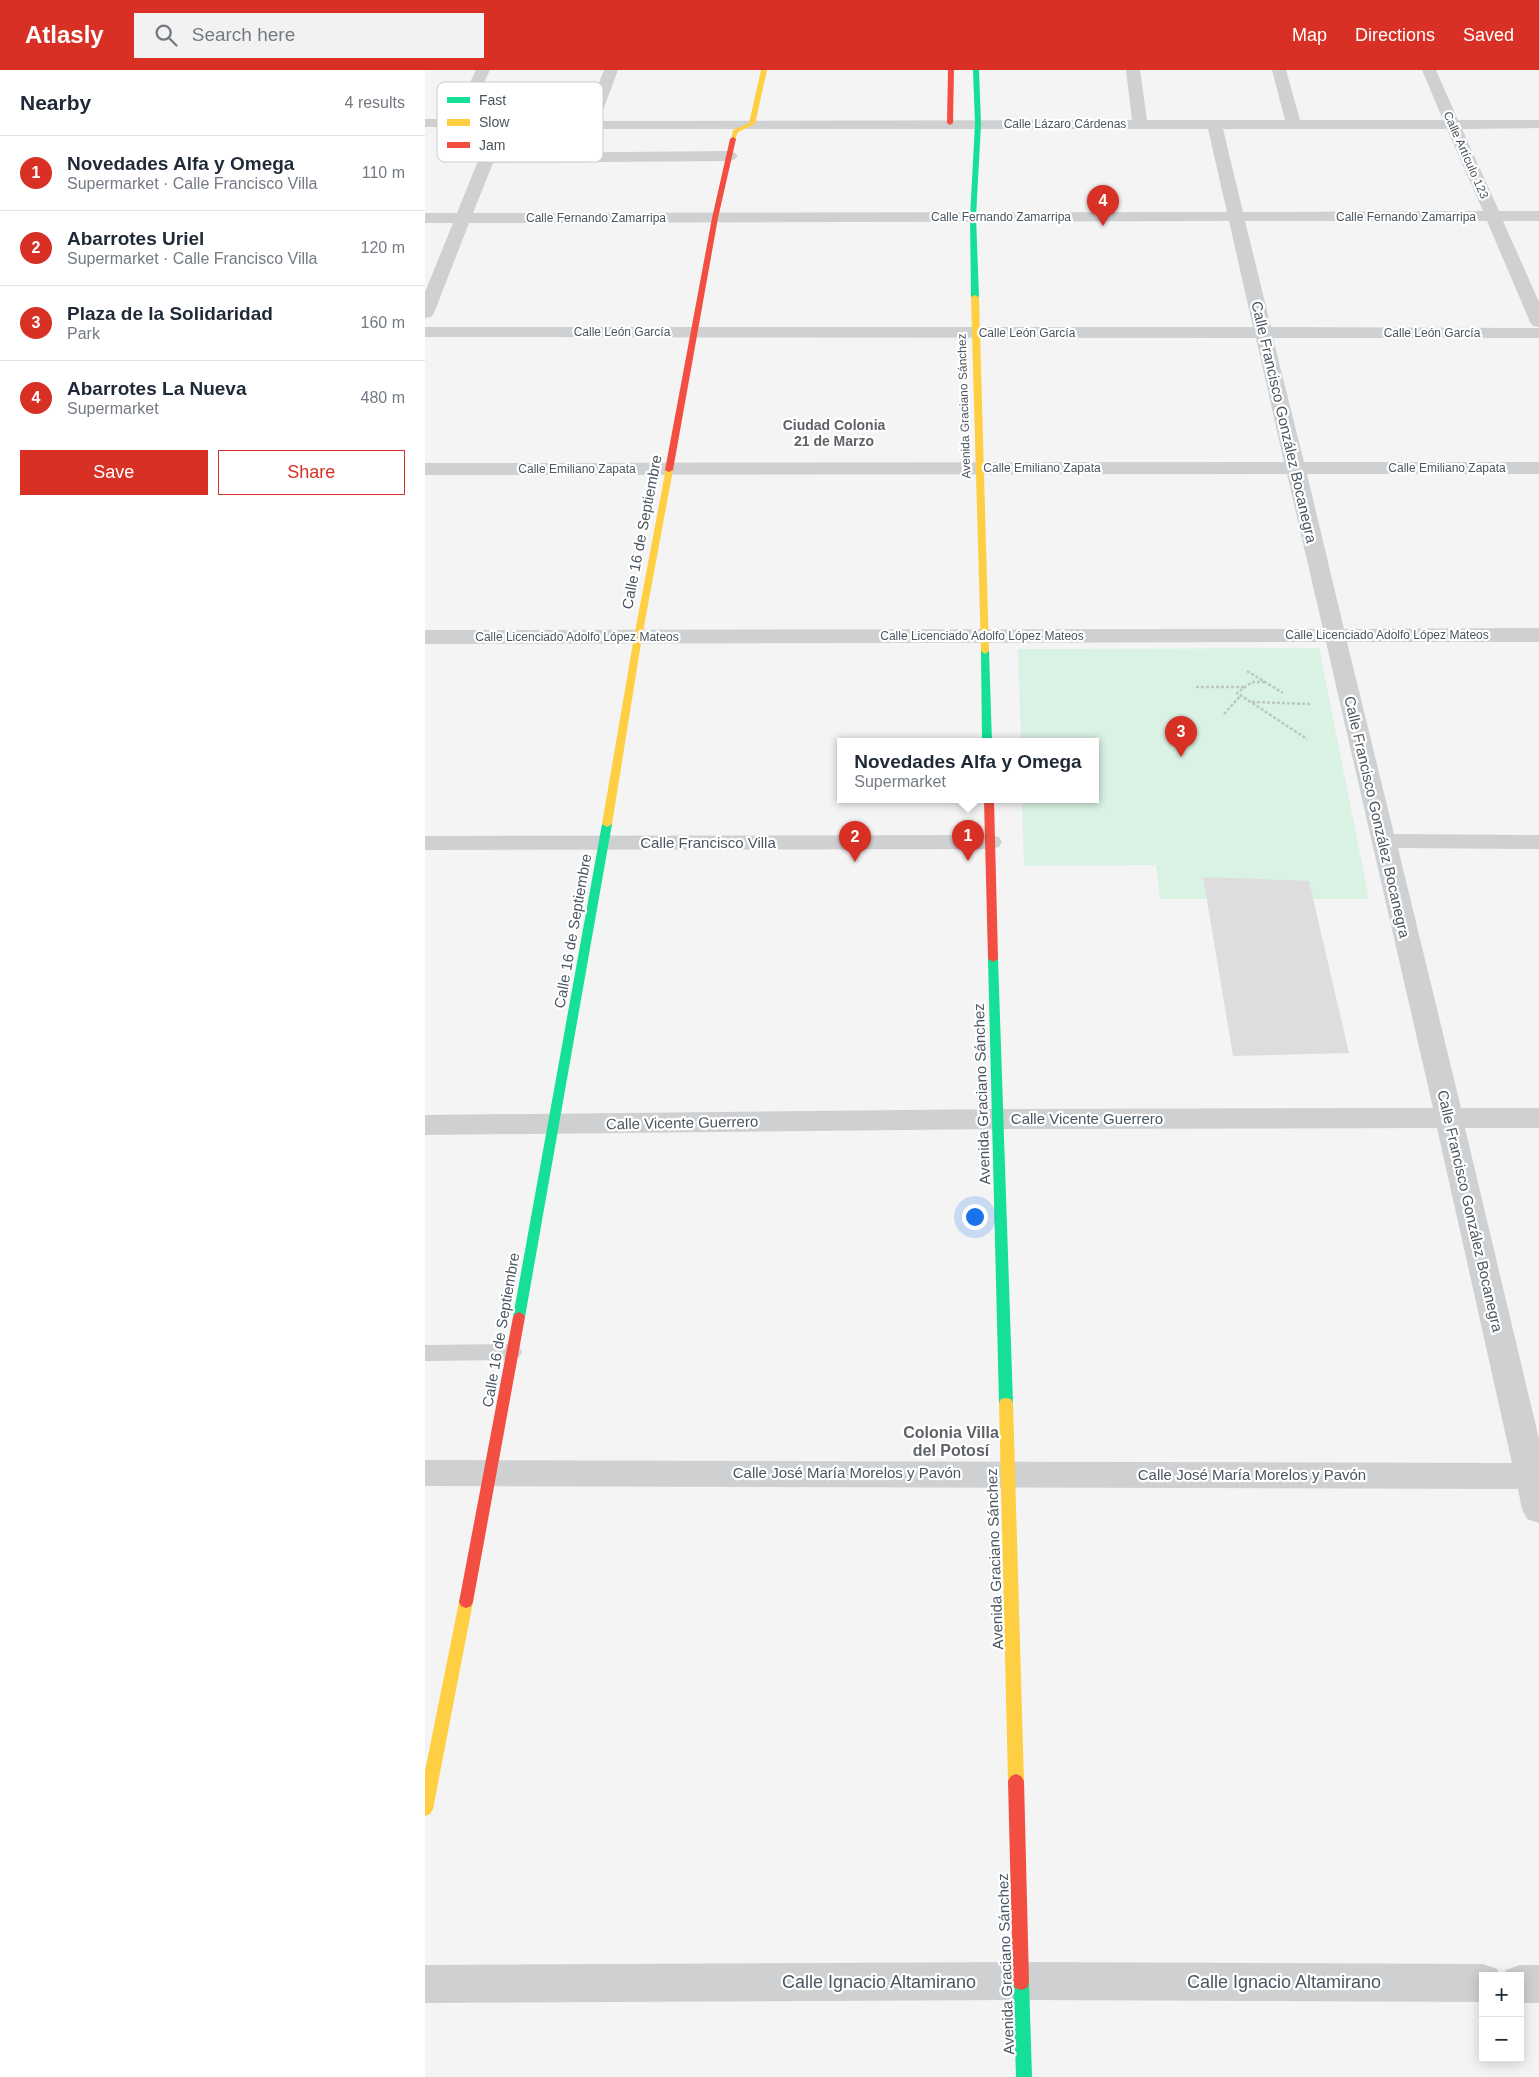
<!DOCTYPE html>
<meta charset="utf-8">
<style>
body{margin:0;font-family:Arial,sans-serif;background:#f2f2f3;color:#1f2937}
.controls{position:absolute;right:15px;bottom:15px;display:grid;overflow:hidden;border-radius:0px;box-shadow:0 2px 12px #0003}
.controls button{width:45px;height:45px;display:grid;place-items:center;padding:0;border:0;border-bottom:1px solid #e0e1e3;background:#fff;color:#1f2937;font:25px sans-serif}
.you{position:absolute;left:549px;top:1146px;width:18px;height:18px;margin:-12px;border:4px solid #fff;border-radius:50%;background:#1a73e8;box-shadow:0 0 0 8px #1a73e833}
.badge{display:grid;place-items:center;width:32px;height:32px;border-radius:50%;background:#d93025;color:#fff;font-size:16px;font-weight:700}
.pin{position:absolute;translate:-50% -41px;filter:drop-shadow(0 1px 2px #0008)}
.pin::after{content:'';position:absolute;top:26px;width:18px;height:15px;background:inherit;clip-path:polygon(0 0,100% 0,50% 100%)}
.popup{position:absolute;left:412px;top:668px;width:262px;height:65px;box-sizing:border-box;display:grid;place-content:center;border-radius:0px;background:#fff;filter:drop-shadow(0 1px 4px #0005);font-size:16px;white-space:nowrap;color:#747a83}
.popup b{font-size:19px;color:#1f2937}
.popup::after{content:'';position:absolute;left:50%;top:100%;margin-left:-10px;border:10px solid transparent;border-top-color:#fff}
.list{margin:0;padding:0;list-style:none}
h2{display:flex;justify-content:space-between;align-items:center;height:65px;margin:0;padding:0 20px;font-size:21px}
h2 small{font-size:16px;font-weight:400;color:#747a83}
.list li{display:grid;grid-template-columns:32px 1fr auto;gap:15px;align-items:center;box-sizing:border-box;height:75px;padding:0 20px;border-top:1px solid #e0e1e3}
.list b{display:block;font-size:19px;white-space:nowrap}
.list p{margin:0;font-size:16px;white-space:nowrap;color:#747a83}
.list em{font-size:16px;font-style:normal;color:#747a83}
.actions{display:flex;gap:10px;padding:15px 20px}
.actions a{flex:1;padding:11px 0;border:1px solid #d93025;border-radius:0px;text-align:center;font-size:18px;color:#d93025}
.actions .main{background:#d93025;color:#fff}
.icon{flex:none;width:28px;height:28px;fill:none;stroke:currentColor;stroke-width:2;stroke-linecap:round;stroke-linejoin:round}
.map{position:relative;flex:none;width:1114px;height:2007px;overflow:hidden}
header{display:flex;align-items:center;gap:30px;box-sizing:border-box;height:70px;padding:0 25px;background:#d93025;color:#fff}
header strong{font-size:24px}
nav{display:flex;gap:28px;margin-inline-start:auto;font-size:18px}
.search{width:350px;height:45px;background:#f2f2f3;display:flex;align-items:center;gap:12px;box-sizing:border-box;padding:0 18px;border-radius:0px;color:#747a83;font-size:19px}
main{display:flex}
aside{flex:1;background:#fff}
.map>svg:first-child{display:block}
.green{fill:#d9f2e3}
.building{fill:#ddddde}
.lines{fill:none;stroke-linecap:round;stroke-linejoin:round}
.path{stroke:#bcc7c4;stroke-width:2.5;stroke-dasharray:3 2;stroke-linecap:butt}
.lane{fill:#ced0d2;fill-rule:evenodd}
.street{fill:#ced0d2;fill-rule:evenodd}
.fast{fill:#16e098;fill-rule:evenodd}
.slow{fill:#ffcf43;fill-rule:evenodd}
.jam{fill:#f24e42;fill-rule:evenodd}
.labels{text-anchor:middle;stroke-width:4.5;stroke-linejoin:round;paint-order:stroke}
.far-street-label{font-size:12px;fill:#4a5661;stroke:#fff}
.far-neighbourhood-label{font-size:14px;font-weight:bold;fill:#5f6368;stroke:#fff}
.street-label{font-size:15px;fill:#4a5661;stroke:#fff}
.neighbourhood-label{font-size:16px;font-weight:bold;fill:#5f6368;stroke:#fff}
.near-street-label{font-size:18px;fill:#4a5661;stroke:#fff}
.key{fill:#fff;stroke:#c9ccd0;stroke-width:1}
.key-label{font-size:14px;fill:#4a5661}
</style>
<header>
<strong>Atlasly</strong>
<div class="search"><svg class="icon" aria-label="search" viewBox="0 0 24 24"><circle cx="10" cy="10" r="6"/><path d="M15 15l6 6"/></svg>Search here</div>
<nav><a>Map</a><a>Directions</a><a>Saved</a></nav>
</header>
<main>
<aside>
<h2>Nearby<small>4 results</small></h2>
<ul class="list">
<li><span class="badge">1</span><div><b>Novedades Alfa y Omega</b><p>Supermarket · Calle Francisco Villa</p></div><em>110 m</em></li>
<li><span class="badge">2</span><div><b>Abarrotes Uriel</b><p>Supermarket · Calle Francisco Villa</p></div><em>120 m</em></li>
<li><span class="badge">3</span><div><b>Plaza de la Solidaridad</b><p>Park</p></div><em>160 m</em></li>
<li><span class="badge">4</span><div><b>Abarrotes La Nueva</b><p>Supermarket</p></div><em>480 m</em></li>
</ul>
<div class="actions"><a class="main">Save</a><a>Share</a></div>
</aside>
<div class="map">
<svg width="1114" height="2007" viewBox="0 0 1114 2007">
<rect width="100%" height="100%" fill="#f4f4f4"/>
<path class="green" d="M894 578 944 829H735L731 795 599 796 597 730H670V672H596L593 579Z"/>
<path class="building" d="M778 807 884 811 924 983 808 986Z"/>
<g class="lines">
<path class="path" d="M822 601 858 623
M840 612H827L812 623 882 669
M771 617H819
M827 632 886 634
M799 644 816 625"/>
<path class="lane" d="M87 1274 94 1277 97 1282 94 1287 87 1290 0 1291V1275Z"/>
<path class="street" d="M51 0H65L41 49 159 50 179 0H193L174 51 707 50 701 0H715L722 50H860L847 0H861L875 50H1018L997 0H1011L1033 50H1114V58L1037 59 1074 141H1114V151H1078L1114 232V257L1108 256 1105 252 1062 151H820L846 257 1114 258V268H848L879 392H1114V404H882L919 559 1114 558V572H922L969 764 1114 765V779L973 778 1036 1038H1114V1058H1040L1114 1369V1453L1102 1449 1097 1439 1093 1419 0 1416V1390L1087 1393 1012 1058 573 1059 0 1065V1045L573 1039 1008 1038 901 572 0 574V560L898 559 862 404 0 405V393L859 392 831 268 0 267V257H828L804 151 44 153 9 243 6 247 0 248V222L28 153H0V143H32L61 71 64 68H74L77 71 72 83 305 81 310 83 313 86 310 89 305 91 68 93 48 143 802 142 783 59H165L0 57V49H27ZM798 59H1022L1058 141 818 142Z
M565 765 574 767 577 772 574 777 565 779 0 780V766Z
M596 1892 1058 1894 1072 1899 1075 1906H1058V1932L596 1930 0 1933V1895Z
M1095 1895H1114V1933H1095V1906H1079L1081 1900Z"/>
<path class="fast" d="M548 0H554L556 54 551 147 554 227 550 229 546 227 545 147 550 54Z
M560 578 564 581 567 672H557L556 581Z
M182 751 187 754 100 1247 98 1250H90L88 1247 177 754Z
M568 886 573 889 588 1333 586 1337 581 1338 576 1337 574 1333 563 889Z
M596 1904 602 1906 604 1912 607 2007H591L588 1912 590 1906Z"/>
<path class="slow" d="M336 0H342L330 54 313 62 310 70H306L308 60 324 53Z
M550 225 554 227 564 581 560 584 556 581 546 227Z
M241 398 248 400 217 567 187 754 182 757 177 754 209 567Z
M581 1328 586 1329 588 1333 599 1711 596 1716 591 1718 586 1716 583 1711 574 1333 576 1329Z
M41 1526 46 1528 48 1532 8 1739 5 1744 0 1746V1701L34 1532 36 1528Z"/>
<path class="jam" d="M523 0H529L528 53 525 55 522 53Z
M308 67 311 69 293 148 248 400 244 402 240 400 287 148 305 69Z
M559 730H569L573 889 568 892 563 889Z
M94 1242 98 1244 100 1247 48 1532 46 1536 41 1538 36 1536 34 1532 88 1247 90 1244Z
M591 1704 596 1706 599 1711 604 1912 602 1918 596 1920 590 1918 588 1912 583 1711 586 1706Z"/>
</g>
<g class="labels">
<g class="far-street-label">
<text x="640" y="58">Calle Lázaro Cárdenas</text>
<text transform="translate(1041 85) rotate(66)" y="4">Calle Artículo 123</text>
<text x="576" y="151">Calle Fernando Zamarripa</text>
<text x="981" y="151">Calle Fernando Zamarripa</text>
<text x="171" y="152">Calle Fernando Zamarripa</text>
<text x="197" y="266">Calle León García</text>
<text x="602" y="267">Calle León García</text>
<text x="1007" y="267">Calle León García</text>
<text transform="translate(539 336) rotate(-92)" y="4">Avenida Graciano Sánchez</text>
<text x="617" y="402">Calle Emiliano Zapata</text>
<text x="1022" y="402">Calle Emiliano Zapata</text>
<text x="152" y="403">Calle Emiliano Zapata</text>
<text x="962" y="569">Calle Licenciado Adolfo López Mateos</text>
<text x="557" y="570">Calle Licenciado Adolfo López Mateos</text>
<text x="152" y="571">Calle Licenciado Adolfo López Mateos</text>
</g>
<g class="far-neighbourhood-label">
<text x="409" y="360">Ciudad Colonia<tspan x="409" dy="16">21 de Marzo</tspan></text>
</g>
<g class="street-label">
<text transform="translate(859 352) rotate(77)" y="5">Calle Francisco González Bocanegra</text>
<text transform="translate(217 462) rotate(-79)" y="5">Calle 16 de Septiembre</text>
<text transform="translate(952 747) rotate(77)" y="5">Calle Francisco González Bocanegra</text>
<text x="283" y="778">Calle Francisco Villa</text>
<text transform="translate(148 861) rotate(-80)" y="5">Calle 16 de Septiembre</text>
<text transform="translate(557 1024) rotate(-92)" y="5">Avenida Graciano Sánchez</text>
<text x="662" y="1054">Calle Vicente Guerrero</text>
<text transform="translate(257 1053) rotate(-1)" y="5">Calle Vicente Guerrero</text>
<text transform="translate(1045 1141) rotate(77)" y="5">Calle Francisco González Bocanegra</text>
<text transform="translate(76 1260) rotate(-80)" y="5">Calle 16 de Septiembre</text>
<text x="422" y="1408">Calle José María Morelos y Pavón</text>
<text x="827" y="1410">Calle José María Morelos y Pavón</text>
<text transform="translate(570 1489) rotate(-92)" y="5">Avenida Graciano Sánchez</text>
<text transform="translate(581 1894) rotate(-92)" y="5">Avenida Graciano Sánchez</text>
</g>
<g class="neighbourhood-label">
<text x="526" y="1368">Colonia Villa<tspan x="526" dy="18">del Potosí</tspan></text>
</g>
<g class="near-street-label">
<text x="454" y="1918">Calle Ignacio Altamirano</text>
<text x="859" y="1918">Calle Ignacio Altamirano</text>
</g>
</g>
<rect x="12" y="12" width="166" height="80" rx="8" class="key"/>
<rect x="22" y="27" width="23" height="6" fill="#16e098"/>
<rect x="22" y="49" width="23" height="7" fill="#ffcf43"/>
<rect x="22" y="72" width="23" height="6" fill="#f24e42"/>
<g class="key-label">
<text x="54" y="35">Fast</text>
<text x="54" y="57">Slow</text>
<text x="54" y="80">Jam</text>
</g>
</svg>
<div class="controls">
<button>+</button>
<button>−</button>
</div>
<div class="you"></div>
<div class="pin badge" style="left:543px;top:791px">1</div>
<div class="popup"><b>Novedades Alfa y Omega</b>Supermarket</div>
<div class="pin badge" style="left:430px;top:792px">2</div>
<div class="pin badge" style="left:756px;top:687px">3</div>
<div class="pin badge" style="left:678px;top:156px">4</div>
</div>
</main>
